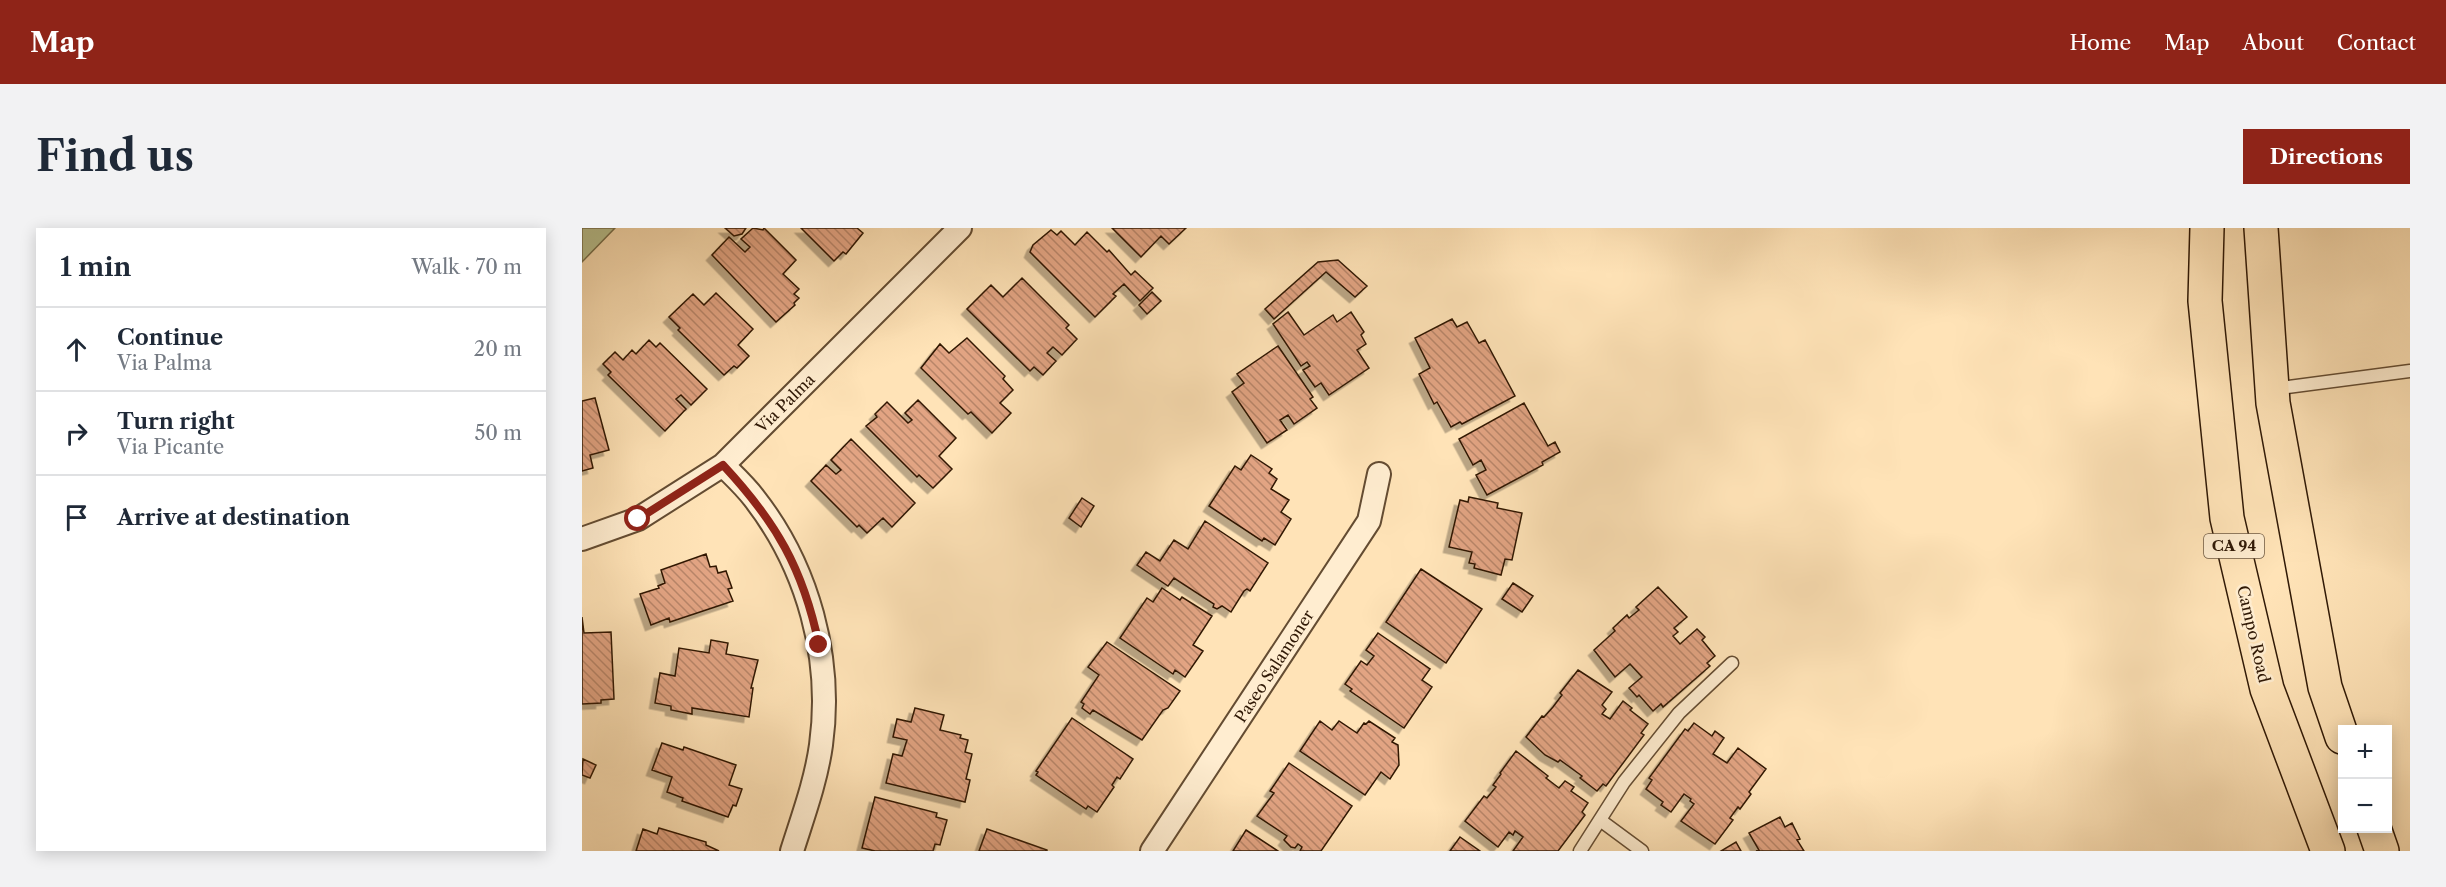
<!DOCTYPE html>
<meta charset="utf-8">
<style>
body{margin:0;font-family:"Libre Caslon Text",serif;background:#f2f2f3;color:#1f2937}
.controls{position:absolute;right:18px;bottom:18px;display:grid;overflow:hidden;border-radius:0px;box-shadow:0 3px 15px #0003}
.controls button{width:54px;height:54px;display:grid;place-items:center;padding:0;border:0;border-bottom:2px solid #e0e1e3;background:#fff;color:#1f2937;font:30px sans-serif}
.stop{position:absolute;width:18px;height:18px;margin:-14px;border:4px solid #8f2418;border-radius:50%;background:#fff}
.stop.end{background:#8f2418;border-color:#fff;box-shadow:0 2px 6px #0008}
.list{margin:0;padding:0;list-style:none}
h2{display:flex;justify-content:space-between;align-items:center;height:78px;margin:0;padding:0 24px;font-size:26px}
h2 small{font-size:20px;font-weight:400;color:#747a83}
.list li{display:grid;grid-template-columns:39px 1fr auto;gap:18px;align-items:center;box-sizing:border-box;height:84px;padding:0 24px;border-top:2px solid #e0e1e3}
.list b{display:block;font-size:22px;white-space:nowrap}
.list p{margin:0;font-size:20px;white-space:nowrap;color:#747a83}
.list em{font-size:20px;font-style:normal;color:#747a83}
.icon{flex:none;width:33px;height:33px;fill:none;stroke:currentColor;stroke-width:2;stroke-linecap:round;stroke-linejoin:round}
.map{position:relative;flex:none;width:1828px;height:623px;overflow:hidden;border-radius:0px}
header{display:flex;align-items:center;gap:36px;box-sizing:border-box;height:84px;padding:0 30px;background:#8f2418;color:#fff}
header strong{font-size:28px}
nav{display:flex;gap:33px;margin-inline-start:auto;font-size:21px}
.intro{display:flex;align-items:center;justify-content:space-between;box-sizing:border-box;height:144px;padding:0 36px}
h1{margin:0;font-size:42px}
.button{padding:15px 27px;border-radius:0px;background:#8f2418;color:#fff;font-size:21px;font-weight:700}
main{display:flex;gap:36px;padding:0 36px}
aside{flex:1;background:#fff;border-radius:0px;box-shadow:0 3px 15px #0003}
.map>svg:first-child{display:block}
.grass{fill:#bac593;stroke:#756f4c;stroke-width:1.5}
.building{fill:url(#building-back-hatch);stroke:#301906;stroke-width:1.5;filter:url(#shadow)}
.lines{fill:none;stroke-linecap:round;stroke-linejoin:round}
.lane-casing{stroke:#644c32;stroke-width:15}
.street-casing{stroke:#644c32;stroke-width:26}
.highway-casing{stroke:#301906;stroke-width:36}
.lane{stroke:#ffedd0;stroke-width:12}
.street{stroke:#ffedd0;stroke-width:22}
.highway{stroke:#ffe3b7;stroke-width:33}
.route{stroke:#8f2418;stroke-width:8}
.labels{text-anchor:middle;stroke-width:5;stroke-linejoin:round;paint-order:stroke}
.shield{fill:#ffedd0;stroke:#6e5943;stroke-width:1.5}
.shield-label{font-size:15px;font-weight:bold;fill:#301906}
.street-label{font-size:16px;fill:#301906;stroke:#ffedd0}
</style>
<header>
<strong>Map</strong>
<nav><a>Home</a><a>Map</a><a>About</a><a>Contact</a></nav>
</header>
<div class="intro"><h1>Find us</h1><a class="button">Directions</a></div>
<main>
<aside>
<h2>1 min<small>Walk · 70 m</small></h2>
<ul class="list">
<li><svg class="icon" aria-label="ahead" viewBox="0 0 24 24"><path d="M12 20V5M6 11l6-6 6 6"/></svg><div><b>Continue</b><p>Via Palma</p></div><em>20 m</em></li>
<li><svg class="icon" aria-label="right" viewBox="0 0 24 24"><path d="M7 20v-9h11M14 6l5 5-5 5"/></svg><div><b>Turn right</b><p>Via Picante</p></div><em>50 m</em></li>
<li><svg class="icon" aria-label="arrive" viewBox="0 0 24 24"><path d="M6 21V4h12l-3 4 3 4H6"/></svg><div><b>Arrive at destination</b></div></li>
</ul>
</aside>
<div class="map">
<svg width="1828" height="623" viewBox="0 0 1828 623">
<defs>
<pattern id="building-back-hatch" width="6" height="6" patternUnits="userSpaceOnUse" patternTransform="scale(1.5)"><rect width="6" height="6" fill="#e2a483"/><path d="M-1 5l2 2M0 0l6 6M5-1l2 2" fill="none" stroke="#b88569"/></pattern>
<filter id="shadow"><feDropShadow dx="-5.5" dy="5.5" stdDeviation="0" flood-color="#0004"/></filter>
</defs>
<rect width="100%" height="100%" fill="#ffe3b7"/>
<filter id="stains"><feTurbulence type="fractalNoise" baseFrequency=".00333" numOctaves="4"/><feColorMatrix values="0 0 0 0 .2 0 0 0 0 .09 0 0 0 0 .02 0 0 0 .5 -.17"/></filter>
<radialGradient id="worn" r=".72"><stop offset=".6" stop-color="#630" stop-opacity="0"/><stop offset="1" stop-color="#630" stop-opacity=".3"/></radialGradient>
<path class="grass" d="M0 0H33L0 34Z"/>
<path class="building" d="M143 0H164L160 6 152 8Z
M171 0 181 2 182 0 214 32 201 46 217 61 212 66 217 70 212 75 213 77 194 94 130 27 147 9 163 24 168 19 159 11Z
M219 0H275L281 5 264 26 261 24 252 33Z
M530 0H604L587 16 579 8 559 29Z
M469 2 475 7 479 3 493 17 505 4 525 24 527 22 549 47 553 43 571 60 558 73 542 56 531 66 534 68 513 89 448 24 451 17Z
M756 32 785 58 773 69 744 44 692 91 683 81 736 34Z
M440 50 487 97 484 100 495 111 480 127 471 119 465 125 474 133 461 147 452 139 448 143 385 81 409 57 421 69Z
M570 64 579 73 565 86 557 77Z
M134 65 171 101 156 117 167 128 155 140 152 138 142 147 96 102 98 100 87 89 111 66 122 77Z
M706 84 722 107 751 87 755 94 769 84 782 104 779 107 784 116 775 122 787 140 747 167 739 155 733 159 721 142 728 138 725 134 719 138 691 96Z
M870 91 875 99 885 94 897 115 903 112 933 168 880 196 878 194 869 199 855 174 852 176 837 146 848 140 833 110Z
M385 110 423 148 421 151 431 162 418 175 429 185 410 205 389 184 386 186 339 140 358 116 367 125Z
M67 112 74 119 78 115 125 161 109 177 99 167 94 171 104 181 83 203 26 147 29 144 21 136 33 124 41 132 50 122 54 126Z
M696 118 731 169 728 171 735 180 712 196 706 187 698 192 705 202 685 215 650 164 662 155 655 146Z
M13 170 27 222 8 227 11 240 0 243V173Z
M336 172 374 210 357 228 370 241 351 260 337 247 335 249 284 198 295 189 293 186 305 174 326 195 330 192 323 185Z
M942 175 966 218 973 214 978 224 960 234 961 237 905 267 894 247 904 242 899 232 891 237 877 211Z
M269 211 333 275 310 299 301 290 285 305 277 297 275 299 229 253 244 237 254 246 259 242 249 232Z
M669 227 690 241 687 245 695 251 689 261 707 272 699 284 709 291 693 317 682 310 680 313 627 278 653 238 659 242Z
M887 269 916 275 915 280 940 285 930 332 923 331 919 347 892 340 893 336 887 335 890 324 867 319 878 272 886 274Z
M500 270 512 278 499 299 487 290Z
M623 293 686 335 668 363 665 361 662 363 649 384 640 378 635 381 631 379 632 376 592 350 586 358 555 337 564 324 578 333 592 312 606 321Z
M124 326 128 339 134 338 136 345 144 343 150 360 146 361 151 373 88 394 87 390 69 397 58 366 77 360 76 358 83 355 79 342Z
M839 341 900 381 864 435 804 394Z
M931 355 951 368 940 384 920 371Z
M1076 359 1105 389 1092 400 1096 404 1091 408 1098 416 1115 401 1123 409 1120 412 1133 428 1125 435 1128 438 1081 479 1079 476 1071 483 1057 467 1055 469 1047 460 1060 449 1048 436 1033 449 1012 422 1033 403 1031 400 1045 387 1047 390 1057 382 1054 379Z
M580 360 598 372 600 369 630 388 611 417 621 423 603 449 593 442 591 446 538 410 565 370 571 374Z
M0 389 2 405 29 404 32 471 19 472V475L0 476Z
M796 405 848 441 840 452 850 459 822 500 768 463 770 461 763 456 779 433 785 437 792 428 784 422Z
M129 412 146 415 144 426 176 432 169 460H171L167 489 110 480V486L89 482V478L73 475 78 445 93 448 97 420 127 425Z
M525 414 598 463 586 480 581 482 560 512 511 482 508 486 500 480 502 476 499 474 517 447 506 439Z
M996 442 1030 464 1020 477 1024 481 1020 486 1028 491 1041 473 1050 480 1048 482 1066 496 1059 505 1062 507 1024 558 1021 556 1015 563 998 550 1000 548 978 532 976 534 963 527 944 509 960 488 962 489 971 479 980 467 978 465Z
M333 480 362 487 358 502 379 507 378 510 386 512 383 524 390 526 384 551 388 552 383 574 304 555 311 526 320 528 325 512 311 509 315 491 329 494Z
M490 490 551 531 538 551 535 549 530 557 532 559 515 584 506 578 504 581 454 547 456 544 454 543Z
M738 493 750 502 757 493 775 505 782 495 784 496 787 493 813 510 810 514 816 517 817 537 808 551 799 544 783 567 718 523Z
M1112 495 1130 508 1133 503 1142 510 1131 526 1145 535 1156 520 1184 541 1167 564 1169 566 1158 581 1156 579 1148 590 1151 592 1133 616 1099 593 1112 576 1108 573 1109 571 1102 566 1089 584 1079 577 1081 574 1064 561 1070 552 1067 550 1103 501 1106 503Z
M80 515 101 522 102 519 154 537 147 557 160 561 154 578 151 577 146 589 100 573 101 570 85 564 90 549 70 542Z
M934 523 966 548 964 550 977 560 983 553 992 559 989 563 1006 575 1000 584 1003 587 976 623H931L941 609 933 603 931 607 927 604 916 619 883 593 902 568 905 570 914 559 911 557 919 546 918 545Z
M1 531 14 537 8 550 0 547Z
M707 535 770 578 739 623H718L720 619 716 616 713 620 709 619 702 612 705 608 675 588 692 565 688 563Z
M293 569 355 585 354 589 365 592 358 617 353 616 351 623H293L280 620Z
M1198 589 1203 599 1210 595 1218 611 1215 612 1222 623H1174L1177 622 1167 605Z
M77 600 124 614V617L137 623H54L61 601 75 606Z
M405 601 465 622V623H397Z
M664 602 696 623H651Z
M878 609 898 623H868Z
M1154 614 1159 623H1139Z"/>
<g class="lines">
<defs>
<path id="lane" d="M1691 161 1828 143
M1018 592 1060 623
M998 623 1042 554 1097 485 1150 435"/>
<path id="street" d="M141 237C152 248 163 258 172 270 226 339 251 430 239 517 234 553 221 588 210 623
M0 311 56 291 141 237 378 0
M570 623 787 293 797 246"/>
<path id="highway" d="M1625 0 1623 73 1645 290 1685 461 1746 623
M1679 0 1691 175 1743 459 1760 509
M1792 600 1800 623"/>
</defs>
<use href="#lane" class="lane-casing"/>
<use href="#street" class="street-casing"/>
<use href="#highway" class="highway-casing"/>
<use href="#lane" class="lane"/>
<use href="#street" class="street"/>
<use href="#highway" class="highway"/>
</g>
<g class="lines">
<path class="route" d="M56 291 141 237C194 294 221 340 237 417"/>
</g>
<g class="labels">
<rect class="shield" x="1622" y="306" width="60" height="24" rx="4.5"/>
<g class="shield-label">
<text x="1652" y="323">CA 94</text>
</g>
<g class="street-label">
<text transform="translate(203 175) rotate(-45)" y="6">Via Palma</text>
<text transform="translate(1672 406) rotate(77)" y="6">Campo Road</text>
<text transform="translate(692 438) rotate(-57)" y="6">Paseo Salamoner</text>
</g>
</g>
<rect width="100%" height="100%" filter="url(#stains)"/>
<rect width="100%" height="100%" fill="url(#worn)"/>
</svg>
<div class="controls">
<button>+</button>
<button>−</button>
</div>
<div class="stop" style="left:56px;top:291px"></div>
<div class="stop end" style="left:237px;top:417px"></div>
</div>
</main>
